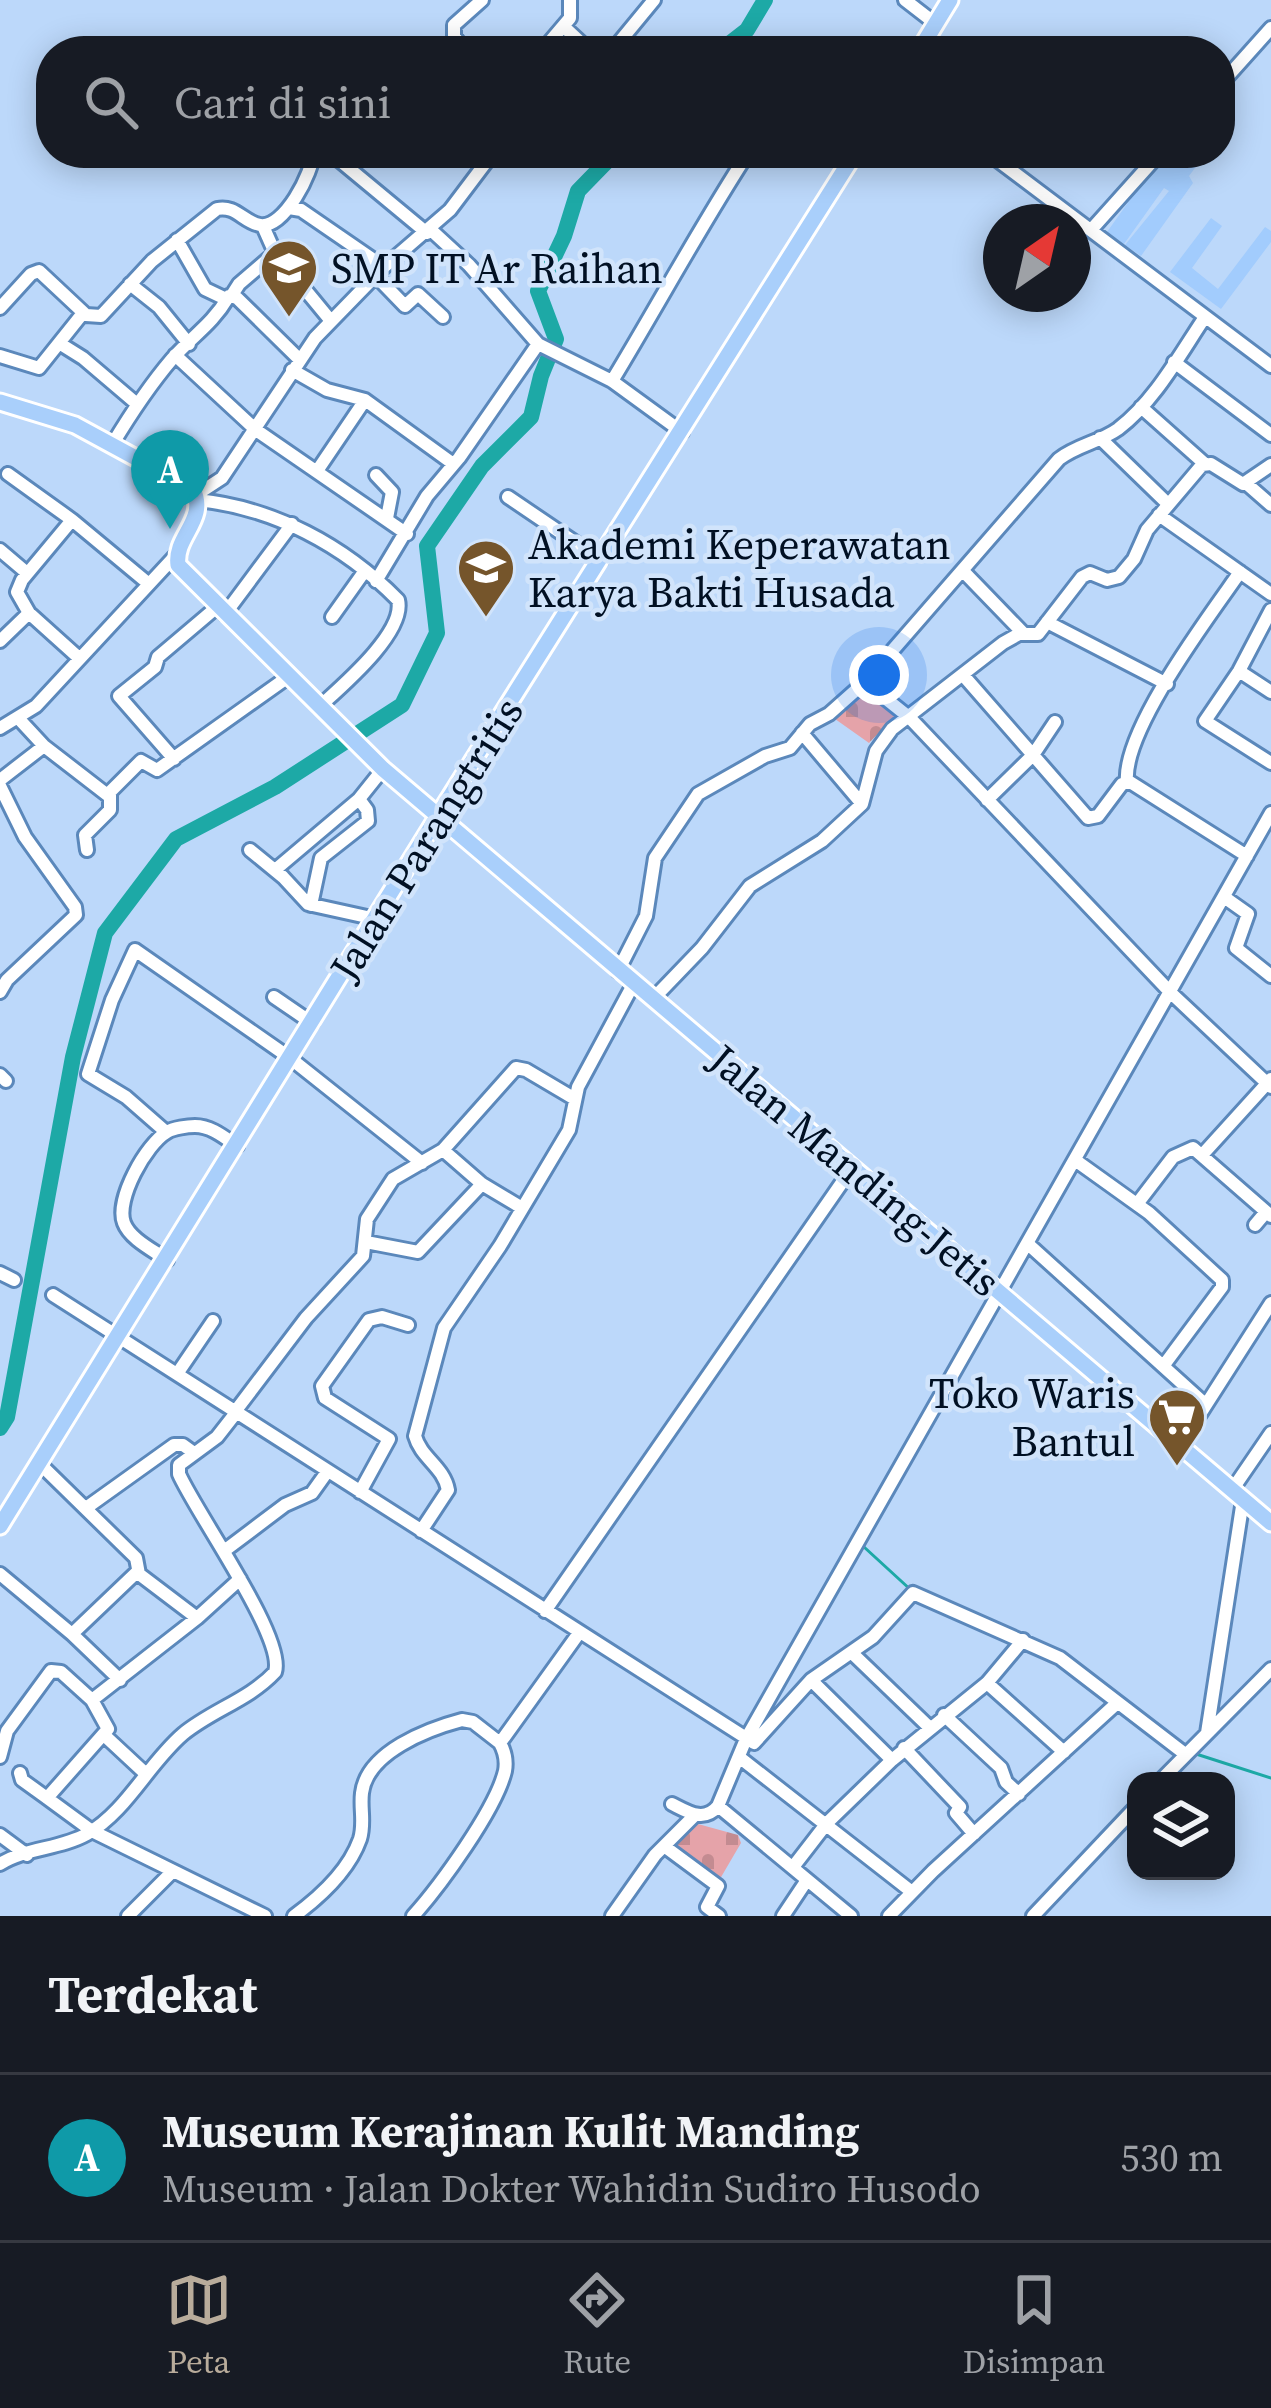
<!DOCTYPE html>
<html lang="id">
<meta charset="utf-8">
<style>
body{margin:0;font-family:"Source Serif 4",serif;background:#242831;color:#f1f3f6}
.controls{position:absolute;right:36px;bottom:36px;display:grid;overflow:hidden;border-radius:24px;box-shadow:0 6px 30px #0003}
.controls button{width:108px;height:108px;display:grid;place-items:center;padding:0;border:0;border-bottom:3px solid #363941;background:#171b24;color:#f1f3f6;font:60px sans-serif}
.compass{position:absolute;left:983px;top:204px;width:108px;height:108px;border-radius:50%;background:#171b24;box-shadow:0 6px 30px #0003;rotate:34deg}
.you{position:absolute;left:879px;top:675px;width:42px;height:42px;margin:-30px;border:9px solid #fff;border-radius:50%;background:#1a73e8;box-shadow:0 0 0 18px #1a73e833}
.badge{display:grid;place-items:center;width:78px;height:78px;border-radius:50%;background:#b9ac9b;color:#fff;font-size:39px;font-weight:700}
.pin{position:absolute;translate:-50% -99px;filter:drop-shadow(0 3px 6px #0008)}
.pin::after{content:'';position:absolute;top:63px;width:42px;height:36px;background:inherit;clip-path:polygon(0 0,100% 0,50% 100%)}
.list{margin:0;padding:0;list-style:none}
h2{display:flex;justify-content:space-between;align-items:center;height:156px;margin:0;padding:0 48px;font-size:51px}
h2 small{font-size:39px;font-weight:400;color:#9ea1a6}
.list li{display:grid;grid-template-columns:78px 1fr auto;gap:36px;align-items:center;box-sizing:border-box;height:168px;padding:0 48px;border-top:3px solid #363941}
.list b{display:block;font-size:45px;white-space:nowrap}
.list p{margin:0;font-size:39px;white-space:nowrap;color:#9ea1a6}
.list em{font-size:39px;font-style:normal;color:#9ea1a6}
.icon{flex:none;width:66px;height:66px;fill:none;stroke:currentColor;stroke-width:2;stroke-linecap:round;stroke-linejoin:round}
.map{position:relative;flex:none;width:1271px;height:1916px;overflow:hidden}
.search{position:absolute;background:#171b24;box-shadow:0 6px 30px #0003;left:36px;right:36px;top:36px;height:132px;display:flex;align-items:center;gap:30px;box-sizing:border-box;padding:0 42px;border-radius:48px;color:#9ea1a6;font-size:45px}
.sheet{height:324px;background:#171b24}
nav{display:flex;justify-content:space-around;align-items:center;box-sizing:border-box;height:168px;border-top:3px solid #363941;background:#171b24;font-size:33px;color:#9ea1a6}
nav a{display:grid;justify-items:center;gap:6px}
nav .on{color:#b9ac9b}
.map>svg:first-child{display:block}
.built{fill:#a2ccfd}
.cemetery{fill:url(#cemetery-stones)}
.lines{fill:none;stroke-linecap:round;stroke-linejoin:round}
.stream{stroke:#1da9a6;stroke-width:3}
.river{stroke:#1da9a6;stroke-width:16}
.minor-casing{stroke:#5b88bb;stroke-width:18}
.major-casing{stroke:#fff;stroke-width:21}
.minor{stroke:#fff;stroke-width:12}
.major{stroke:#a9cffb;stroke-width:15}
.labels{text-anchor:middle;stroke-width:9;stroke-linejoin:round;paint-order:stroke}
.poi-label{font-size:42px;fill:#011023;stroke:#d1e4fb;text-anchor:start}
.street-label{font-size:42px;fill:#011023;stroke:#d1e4fb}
</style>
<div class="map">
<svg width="1271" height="1916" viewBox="0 0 1271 1916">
<defs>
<pattern id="cemetery-stones" width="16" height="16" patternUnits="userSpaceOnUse" patternTransform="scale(3)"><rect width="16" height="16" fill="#e5a3a9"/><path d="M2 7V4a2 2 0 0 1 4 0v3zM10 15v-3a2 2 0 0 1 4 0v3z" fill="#c38b91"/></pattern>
</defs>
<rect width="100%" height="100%" fill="#bcd8fa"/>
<path class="built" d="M1188 153H1206L1189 176 1193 183 1141 256 1125 245 1169 191 1164 188 1124 244 1107 232 1162 155 1178 166Z
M1211 218 1222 226 1192 268 1218 289 1265 227 1271 231V242L1221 309 1170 272Z"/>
<path class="cemetery" d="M865 685 898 713 869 743 828 714Z
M698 1824 738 1835 741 1843 717 1884 671 1849Z"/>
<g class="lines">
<path class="stream" d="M864 1547 912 1591
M1193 1753 1271 1778"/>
<path class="river" d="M720 51 747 30 765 0
M0 1428 7 1417 73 1057 105 933 176 839 275 787 402 705 437 633 427 546 482 466 531 417 541 376 556 339 538 291 564 236 578 191 615 153"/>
<defs>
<path id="minor" d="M905 0 936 24
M563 26 590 51
M465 51 454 36V25L482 0
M542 51 570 18V0
M612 51 654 0
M1220 85 1271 28
M313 153 339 160 427 233
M988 153 1271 366
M289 208 301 210 384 267
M431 230 469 265 538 344 612 381 682 432
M1091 230 1160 153
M177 240 205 289 226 299
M275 253 331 321
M376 276 405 306 418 294 443 317
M130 284 159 307 189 344
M232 295 239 284 275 253 263 226
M0 308 31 274 39 271 86 315 101 316 152 261 217 209C236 205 243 222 260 225 284 229 313 172 313 153
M59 343 83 358 137 404
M175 355 256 430 407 534
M0 356 39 368 83 313
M1174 362 1271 435
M292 370 327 390 365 400 452 463
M612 381C658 305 700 227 748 153
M1141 407 1205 464
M1100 438 1168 504
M112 445C130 415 149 386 172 359 194 334 211 326 229 296L237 298 299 359
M317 471 365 400
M8 474 72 520 22 580 17 592 29 613 79 658
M376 475 392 492 387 518
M1247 484 1271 505
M196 495 222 478 315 338 384 267 450 210 493 153
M508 497 601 560
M198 500C274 508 344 545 398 600 406 632 342 686 319 707
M1159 515 1271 594
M72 520 149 584
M0 550 27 573
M964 572 1024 634
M376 581 427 496 459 458 538 344
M1271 610 1239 671 1205 721 1271 763
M225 614 292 524
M332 617 364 572
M1047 622 1167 684
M0 641 29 613
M1239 671 1271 692
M963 675 1033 755 1055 722
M865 682 910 718 1171 993 1271 1087
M19 719 44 746 110 797
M0 728 36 706 176 555
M802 733 862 804
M174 759 119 696 155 667 158 657 217 607
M0 780 44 746
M1127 782C1122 731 1210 615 1240 572
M0 786 25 837 75 907 76 915 7 980 0 992
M987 800 1033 755 1088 818 1098 816 1122 784 1130 782 1247 856
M87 850 85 835 110 810V792L141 761 157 770 288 677
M250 850 283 877 308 904 376 919
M275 870 359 799
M1224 897 1248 914 1236 948 1271 976
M311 905 321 858 368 821 367 810 359 799 383 769
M618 971 646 916 655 858 698 794 765 756 790 748 810 724 829 714 865 682 1059 459C1077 445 1100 442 1118 429 1155 401 1180 354 1205 317
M274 997 312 1023
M653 999 702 948 750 886 822 841 862 804 876 751 892 729 1003 643 1019 634H1038L1082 577 1090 573 1107 580 1119 577 1134 559 1147 530 1202 465 1211 464 1243 484 1271 465
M0 1075 6 1081
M166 1132 126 1097 88 1074 112 1000 135 950 290 1058 422 1163
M443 1150 482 1184 522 1208
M1203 1154 1271 1079
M1075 1160 1149 1213 1222 1280V1287L1164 1365
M1137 1204 1173 1157 1193 1148 1271 1216
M1255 1225 1266 1212
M366 1242 418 1252 482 1184
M1028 1244 1206 1405
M167 1260C153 1250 130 1239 124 1223 115 1200 146 1144 167 1132 173 1128 188 1126 195 1126 211 1126 224 1137 237 1146
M0 1273 14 1280
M53 1295 754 1743 811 1680 873 1637 913 1593 1060 1658 1185 1754
M177 1374 213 1321
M234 1413 306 1318 363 1256 367 1219 393 1179 443 1150 516 1068 526 1070 575 1099
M1179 1447 1271 1303
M39 1463 136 1558 139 1574 197 1618
M1232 1490 1271 1433
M360 1492 389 1439 325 1398 322 1386 369 1320 382 1317 408 1325
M86 1508 174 1445H183L194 1453
M421 1531 448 1490C444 1467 421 1458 415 1436L444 1328 500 1246 569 1130 578 1087 634 983
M224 1551 285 1505 312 1493 327 1472
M0 1574 72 1634 138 1571
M545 1611 852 1168
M72 1634 120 1680
M852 1653 929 1727
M811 1680 892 1760
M987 1683 1064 1752
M92 1700 108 1729 47 1798 92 1831 265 1916
M944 1715 1001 1768 1006 1782 1019 1794
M1207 1733 1243 1500
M104 1735 146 1774
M904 1748 960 1807 956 1813 974 1834
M0 1757 7 1731 51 1671 61 1672 92 1700 197 1618 240 1579
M739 1757 912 1892
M20 1773 22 1780 47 1798
M1160 1781 1271 1669
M672 1804C688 1812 704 1823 718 1806L746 1739 1271 813
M718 1806 851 1916
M0 1835 27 1855
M664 1846 718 1886 707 1907 719 1916
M0 1864C25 1848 60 1849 87 1834 127 1811 148 1764 183 1734 212 1710 249 1700 275 1672 286 1638 196 1513 179 1474V1465L217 1437 235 1414
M793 1867 827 1823 892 1760 987 1683 1023 1640
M128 1916 172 1872
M294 1916C320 1897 349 1870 360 1839 365 1823 360 1809 362 1793 367 1752 428 1729 462 1720L473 1722 500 1743
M413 1916C440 1886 496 1809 505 1771 507 1760 505 1752 500 1743L579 1633
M612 1916 655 1855 695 1815
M783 1916 807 1880
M889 1916 933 1871 1116 1704
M1033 1916 1136 1807"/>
<path id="major" d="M919 51 950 0
M0 402 75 425 193 489C208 520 174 536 178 565L383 769 1271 1523
M0 1526 438 816 855 153"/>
</defs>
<use href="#minor" class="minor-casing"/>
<use href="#major" class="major-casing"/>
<use href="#minor" class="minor"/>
<use href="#major" class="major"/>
</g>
<defs>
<symbol id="school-pin" viewBox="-11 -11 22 30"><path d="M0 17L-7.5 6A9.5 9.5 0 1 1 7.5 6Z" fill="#75552b" stroke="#d1e4fb"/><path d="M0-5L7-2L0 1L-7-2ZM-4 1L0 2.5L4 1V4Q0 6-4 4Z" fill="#fff"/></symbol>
<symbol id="university-pin" viewBox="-11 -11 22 30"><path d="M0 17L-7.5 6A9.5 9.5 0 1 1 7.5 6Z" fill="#75552b" stroke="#d1e4fb"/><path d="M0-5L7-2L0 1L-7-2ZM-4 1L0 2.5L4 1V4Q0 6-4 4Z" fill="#fff"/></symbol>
<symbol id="supermarket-pin" viewBox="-11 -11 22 30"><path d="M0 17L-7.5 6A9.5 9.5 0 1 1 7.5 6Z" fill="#75552b" stroke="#d1e4fb"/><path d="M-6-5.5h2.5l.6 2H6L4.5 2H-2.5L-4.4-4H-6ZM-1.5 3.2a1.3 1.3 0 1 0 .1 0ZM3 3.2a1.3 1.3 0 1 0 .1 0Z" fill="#fff"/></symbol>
</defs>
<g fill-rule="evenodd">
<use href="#school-pin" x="256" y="235" width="66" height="90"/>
<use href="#university-pin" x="453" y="535" width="66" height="90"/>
<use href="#supermarket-pin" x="1144" y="1384" width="66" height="90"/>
</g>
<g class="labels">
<g class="poi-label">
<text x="331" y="283">SMP IT Ar Raihan</text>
<text x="528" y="559">Akademi Keperawatan<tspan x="528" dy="48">Karya Bakti Husada</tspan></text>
<text x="1135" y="1408" text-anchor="end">Toko Waris<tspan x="1135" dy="48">Bantul</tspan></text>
</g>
<g class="street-label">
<text transform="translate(426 839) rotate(-58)" y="15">Jalan Parangtritis</text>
<text transform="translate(855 1170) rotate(40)" y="15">Jalan Manding-Jetis</text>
</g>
</g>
</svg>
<div class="controls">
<button><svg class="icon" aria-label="layers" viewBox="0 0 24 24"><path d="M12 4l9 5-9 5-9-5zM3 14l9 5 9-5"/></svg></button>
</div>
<svg class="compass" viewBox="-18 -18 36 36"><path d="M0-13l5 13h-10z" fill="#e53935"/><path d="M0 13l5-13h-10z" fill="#9ea1a6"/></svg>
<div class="you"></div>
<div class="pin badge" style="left:170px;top:529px;background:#0f9aa8">A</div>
<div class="search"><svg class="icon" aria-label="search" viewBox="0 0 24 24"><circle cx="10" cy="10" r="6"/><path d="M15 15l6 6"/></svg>Cari di sini</div>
</div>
<section class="sheet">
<h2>Terdekat<small></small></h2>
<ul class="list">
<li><span class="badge" style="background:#0f9aa8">A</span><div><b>Museum Kerajinan Kulit Manding</b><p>Museum · Jalan Dokter Wahidin Sudiro Husodo</p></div><em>530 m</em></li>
</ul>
</section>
<nav>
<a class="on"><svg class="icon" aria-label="map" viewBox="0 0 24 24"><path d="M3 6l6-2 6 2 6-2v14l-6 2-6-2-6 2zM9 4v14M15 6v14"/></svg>Peta</a>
<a><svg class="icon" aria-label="directions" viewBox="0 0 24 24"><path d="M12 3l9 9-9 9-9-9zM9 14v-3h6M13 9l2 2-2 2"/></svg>Rute</a>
<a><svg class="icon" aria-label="saved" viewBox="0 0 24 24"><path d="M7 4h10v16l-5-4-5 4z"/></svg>Disimpan</a>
</nav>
